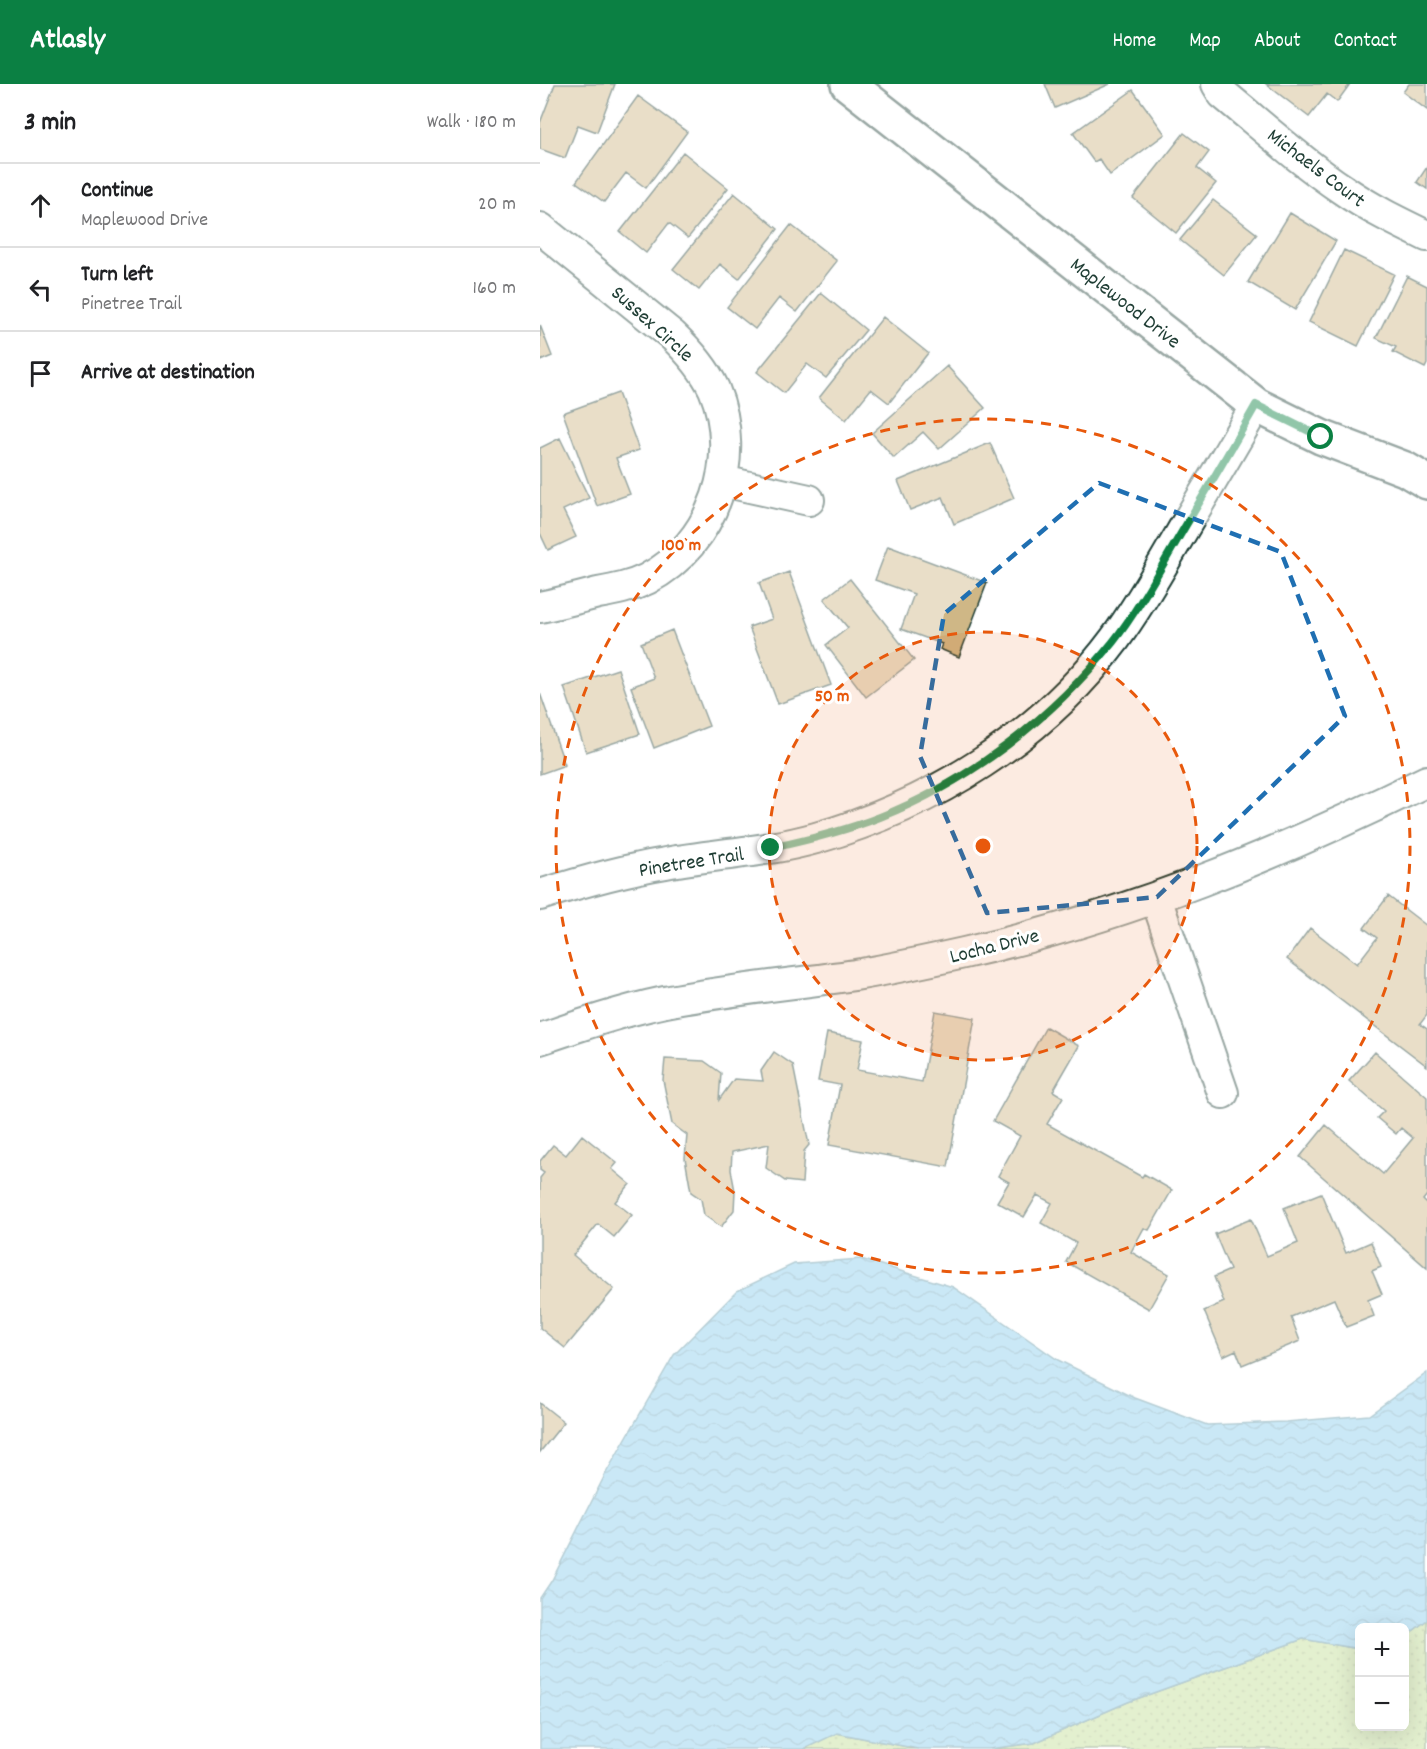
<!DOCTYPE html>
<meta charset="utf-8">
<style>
body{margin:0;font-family:Dekko,sans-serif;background:#f6f6f6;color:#202124}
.controls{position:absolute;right:18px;bottom:18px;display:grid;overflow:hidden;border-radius:9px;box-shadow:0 6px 24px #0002}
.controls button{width:54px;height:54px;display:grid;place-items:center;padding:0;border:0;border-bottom:2px solid #e0e0e0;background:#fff;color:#202124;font:30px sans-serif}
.stop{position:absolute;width:18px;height:18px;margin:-14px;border:4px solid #0b8043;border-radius:50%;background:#fff}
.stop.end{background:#0b8043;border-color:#fff;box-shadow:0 2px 6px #0008}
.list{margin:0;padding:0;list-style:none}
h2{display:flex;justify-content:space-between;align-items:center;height:78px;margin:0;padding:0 24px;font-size:26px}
h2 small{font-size:20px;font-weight:400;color:#757577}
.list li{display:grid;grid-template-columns:39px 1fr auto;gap:18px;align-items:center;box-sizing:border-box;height:84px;padding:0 24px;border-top:2px solid #e0e0e0}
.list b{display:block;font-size:22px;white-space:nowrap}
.list p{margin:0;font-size:20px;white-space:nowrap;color:#757577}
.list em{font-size:20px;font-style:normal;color:#757577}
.icon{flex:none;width:33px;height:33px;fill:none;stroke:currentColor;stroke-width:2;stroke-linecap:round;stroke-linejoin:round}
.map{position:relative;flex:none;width:887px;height:1665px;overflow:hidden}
header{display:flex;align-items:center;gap:36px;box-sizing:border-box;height:84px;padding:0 30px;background:#0b8043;color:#fff}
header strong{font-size:28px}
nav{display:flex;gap:33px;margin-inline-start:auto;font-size:21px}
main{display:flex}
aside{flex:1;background:#fff}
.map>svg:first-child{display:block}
.grass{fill:url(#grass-dots);stroke:#708d64;stroke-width:1.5}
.water{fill:url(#water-waves);stroke:#5f93a2;stroke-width:1.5}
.building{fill:#cfb786;stroke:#1f3d34;stroke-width:1.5}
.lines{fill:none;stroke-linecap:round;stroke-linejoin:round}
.minor-casing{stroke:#1f3d34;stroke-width:34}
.tertiary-casing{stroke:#1f3d34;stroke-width:38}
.minor{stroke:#fff;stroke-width:30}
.tertiary{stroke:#fff;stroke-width:33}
.route{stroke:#0b8043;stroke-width:8}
.marked{fill:none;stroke:#1f6fb2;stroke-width:4.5;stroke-dasharray:12 8;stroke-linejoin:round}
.ring{fill:none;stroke:#e8590c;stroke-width:3;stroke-dasharray:10 8}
.labels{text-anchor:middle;stroke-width:6;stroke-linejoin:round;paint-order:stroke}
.street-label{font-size:21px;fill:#1f3d34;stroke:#fff}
.centre{fill:#e8590c;stroke:#fff;stroke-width:3}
.ring-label{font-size:18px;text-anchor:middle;font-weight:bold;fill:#e8590c;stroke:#fff;stroke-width:6;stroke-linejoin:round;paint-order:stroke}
</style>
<header>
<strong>Atlasly</strong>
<nav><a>Home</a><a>Map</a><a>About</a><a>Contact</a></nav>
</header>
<main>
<aside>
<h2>3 min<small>Walk · 180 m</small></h2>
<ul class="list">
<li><svg class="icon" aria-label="ahead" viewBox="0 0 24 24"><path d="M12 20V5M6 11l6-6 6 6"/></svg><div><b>Continue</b><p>Maplewood Drive</p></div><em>20 m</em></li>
<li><svg class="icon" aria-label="left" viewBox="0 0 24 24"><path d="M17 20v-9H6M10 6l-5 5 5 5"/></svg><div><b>Turn left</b><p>Pinetree Trail</p></div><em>160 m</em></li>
<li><svg class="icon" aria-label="arrive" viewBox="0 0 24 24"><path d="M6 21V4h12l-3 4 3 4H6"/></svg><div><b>Arrive at destination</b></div></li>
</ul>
</aside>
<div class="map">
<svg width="887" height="1665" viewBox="0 0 887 1665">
<defs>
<pattern id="grass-dots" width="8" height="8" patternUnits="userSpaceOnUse" patternTransform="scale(1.5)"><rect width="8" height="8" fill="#c2dd94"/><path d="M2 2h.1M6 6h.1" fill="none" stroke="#a6bf80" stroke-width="1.8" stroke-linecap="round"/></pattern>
<pattern id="water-waves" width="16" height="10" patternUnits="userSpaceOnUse" patternTransform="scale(1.5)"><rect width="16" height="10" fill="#8acdec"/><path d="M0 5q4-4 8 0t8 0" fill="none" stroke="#70a8c0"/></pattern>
</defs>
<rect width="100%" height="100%" fill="#fff"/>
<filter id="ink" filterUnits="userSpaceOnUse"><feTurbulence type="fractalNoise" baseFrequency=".0167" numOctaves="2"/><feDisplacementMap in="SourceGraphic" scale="12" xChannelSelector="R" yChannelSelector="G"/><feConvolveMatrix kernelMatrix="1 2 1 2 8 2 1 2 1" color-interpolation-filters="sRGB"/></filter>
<g filter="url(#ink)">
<path class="grass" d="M887 1536V1665H450L494 1659 588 1618 763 1555 819 1565 820 1642H864L865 1553Z
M296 1649 378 1665H264Z"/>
<path class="water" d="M321 1175 413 1203 518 1276 595 1314 667 1341 746 1338 829 1331 887 1289V1536L865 1553 864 1544H820L819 1565 763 1555 588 1618 494 1659 449 1665H378L297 1649 264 1665H0V1514L12 1496 66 1389 134 1271 197 1207 254 1180Z"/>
<path class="building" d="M15 0H75L57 48 38 41 25 74 0 65V39Z
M505 0H570L515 24Z
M726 0H810L797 18 787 10 769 33Z
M869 0H887V26L863 8Z
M593 6 625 50 570 91 559 75 554 78 533 49Z
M98 12 147 48 106 104 86 89 64 118 36 98Z
M644 49 669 68 657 84 676 99 636 149 593 114Z
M143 68 188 104 148 154 129 139 106 169 80 148Z
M887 83V105L877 98Z
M194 109 238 145 199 195 180 180 159 206 133 185Z
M673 116 717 150 684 191 640 156Z
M750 129 796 157 755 226 708 198Z
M251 141 297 177 257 228 239 214 215 245 187 223Z
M804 166 854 190 818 262 769 238Z
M867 192 887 202V280L885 284 853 268 856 263 836 254Z
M281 209 326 246 286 294 267 280 244 309 217 288Z
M343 233 388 269 349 319 331 305 306 336 279 314Z
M0 241 12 272 0 277Z
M407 282 445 324 399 365 383 348 354 374 332 349Z
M78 309 99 366 76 374 90 410 57 422 23 329Z
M20 354 49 414 23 426 36 453 8 466 0 449V364Z
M450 359 474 414 414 440 403 413 370 426 358 397Z
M348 462 447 499 419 573 400 565 402 560 361 545 374 510 335 496Z
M249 488 291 601 238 620 209 543 232 535 219 499Z
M310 495 374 576 326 613 286 561 308 544 284 515Z
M132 546 169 642 114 664 91 603 114 594 101 559Z
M78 585 100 650 46 668 24 603Z
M0 609 25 681 0 690Z
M848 812 887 842V931L880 940 887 945V982L747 875 770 844 817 880 837 854 824 844Z
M395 927 435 934 408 1083 289 1061 300 1001 278 997 287 949 323 956 317 986 382 998Z
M506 943 539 962 513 1007 523 1013 507 1040 602 1093 604 1090 632 1106 609 1146 604 1144 591 1168 629 1190 609 1225 526 1178 536 1159 501 1139 512 1119 497 1111 484 1133 457 1118 469 1098 458 1092 480 1052 453 1037Z
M234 968 253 981 269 1061 264 1067 262 1099 245 1097 226 1084 229 1060 192 1068 191 1086 195 1107 194 1126 181 1143 164 1131 161 1115 151 1108 145 1074 147 1051 132 1040 123 996 125 975 164 977 181 989 179 1016 194 995 223 997 221 987Z
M835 968 887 1013V1111L883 1116 887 1120V1184L760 1073 786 1041 843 1090 873 1054 861 1044 856 1050 837 1034 844 1027 809 997Z
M42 1051 77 1079 72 1085 90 1100 75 1118 92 1131 74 1153 58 1140 33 1171 74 1205 25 1264 0 1244V1094L4 1089 0 1086V1077L13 1061 26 1071Z
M781 1109 806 1169 831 1158 841 1183 832 1187 842 1210 828 1216 834 1232 806 1243 794 1215 751 1233 760 1257 702 1281 696 1266 683 1272 664 1227 684 1218 674 1193 690 1186 675 1150 711 1135 727 1172 758 1159 744 1124Z
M0 1319 24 1338 0 1368Z"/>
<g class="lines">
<defs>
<path id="minor" d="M677 0 683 10C722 42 760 77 802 105 829 124 858 138 887 152
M0 144 132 251C149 267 164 284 174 305 203 375 174 460 107 495 91 503 75 506 58 509 39 514 19 519 0 523
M182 397 269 416
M0 811C41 798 83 786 126 779 176 770 227 768 276 754 393 721 502 653 575 555 600 521 620 485 641 449 666 406 692 364 716 321
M616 814 683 1009
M0 955C41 941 82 927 125 918 188 906 252 900 315 891 351 885 388 877 424 869 586 833 739 770 887 697"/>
<path id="tertiary" d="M308 0 716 321 781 353 865 385 887 398"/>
</defs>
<use href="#minor" class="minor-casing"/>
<use href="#tertiary" class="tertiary-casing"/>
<use href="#minor" class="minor"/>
<use href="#tertiary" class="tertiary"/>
</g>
</g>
<g class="lines" filter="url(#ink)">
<path class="route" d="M231 764C268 756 305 747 340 733 431 697 512 634 573 558 597 527 616 492 636 458 663 412 690 367 716 321L781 353"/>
</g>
<path d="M0 0H887V1665H0ZM559 399 741 468 805 632 617 813 447 829 380 672 404 530Z" fill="#fff" fill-opacity=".55" fill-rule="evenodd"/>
<path class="marked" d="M559 399 741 468 805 632 617 813 447 829 380 672 404 530Z"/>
<circle cx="443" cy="762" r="214" fill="#e8590c" fill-opacity=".12"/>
<g class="ring">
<circle cx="443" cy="762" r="214"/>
<circle cx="443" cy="762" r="427"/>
</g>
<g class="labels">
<g class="street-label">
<text transform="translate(777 83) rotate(37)" y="7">Michaels Court</text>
<text transform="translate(586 218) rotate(38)" y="7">Maplewood Drive</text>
<text transform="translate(113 239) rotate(42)" y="7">Sussex Circle</text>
<text transform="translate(151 777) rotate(-9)" y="7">Pinetree Trail</text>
<text transform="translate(454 861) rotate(-14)" y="7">Locha Drive</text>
</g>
</g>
<circle cx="443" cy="762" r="9" class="centre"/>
<g class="ring-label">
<text x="141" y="466">100 m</text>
<text x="292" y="617">50 m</text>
</g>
</svg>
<div class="controls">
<button>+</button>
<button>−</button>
</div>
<div class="stop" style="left:781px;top:353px"></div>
<div class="stop end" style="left:231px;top:764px"></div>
</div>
</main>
